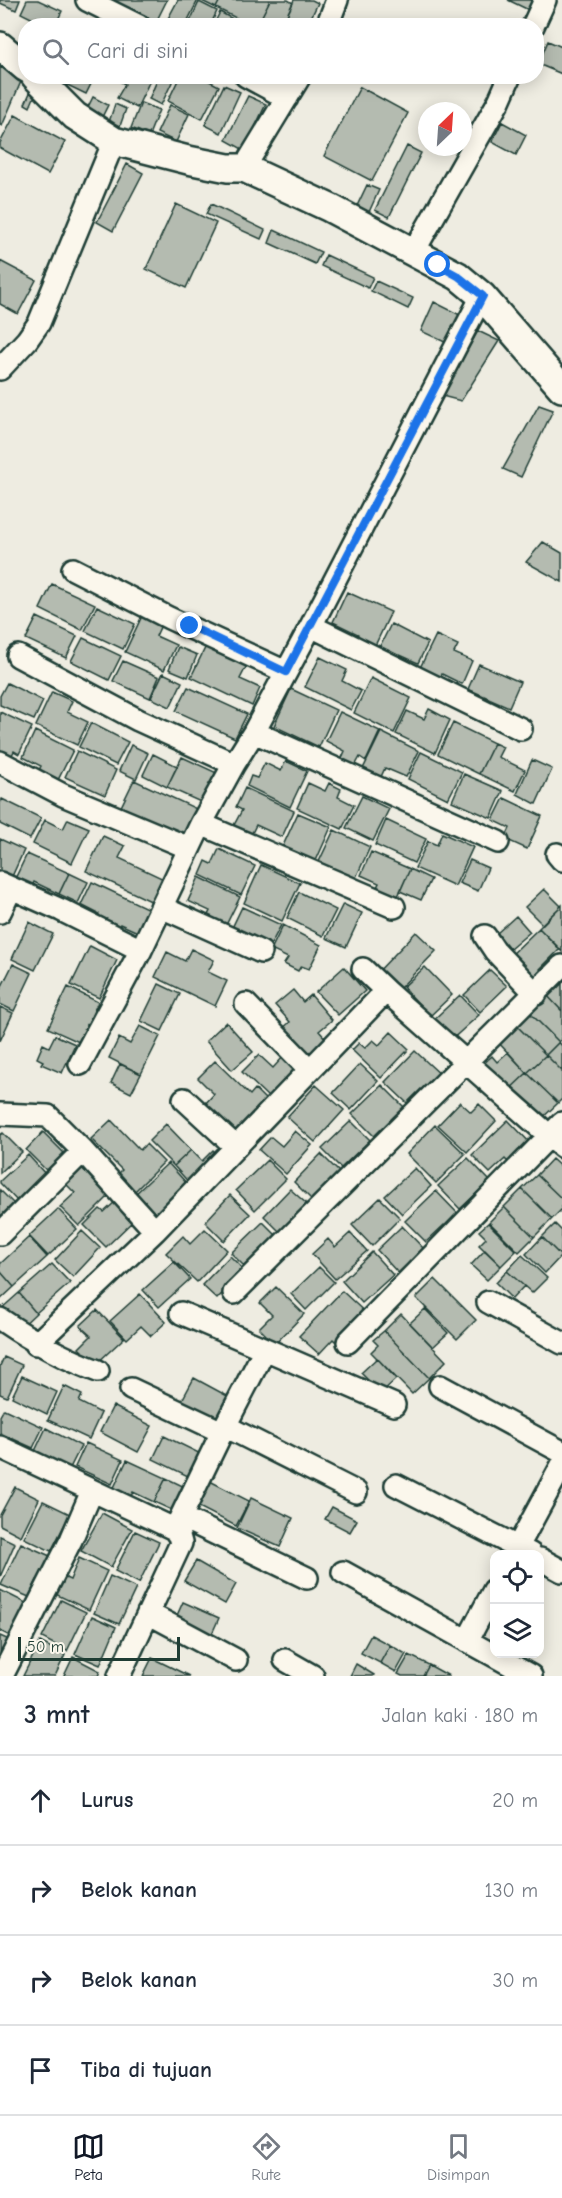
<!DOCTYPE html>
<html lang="id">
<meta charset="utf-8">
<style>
body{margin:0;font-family:"Comic Neue",sans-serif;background:#f2f2f3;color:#1f2937}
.controls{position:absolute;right:18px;bottom:18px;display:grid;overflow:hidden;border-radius:12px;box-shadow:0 3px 15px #0003}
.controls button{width:54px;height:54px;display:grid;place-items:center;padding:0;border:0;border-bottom:2px solid #e0e1e3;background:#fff;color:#1f2937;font:30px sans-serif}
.compass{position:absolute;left:418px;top:102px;width:54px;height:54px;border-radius:50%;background:#fff;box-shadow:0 3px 15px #0003;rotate:25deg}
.scale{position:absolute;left:18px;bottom:15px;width:162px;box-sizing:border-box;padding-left:6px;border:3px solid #1f3d34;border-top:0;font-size:16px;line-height:21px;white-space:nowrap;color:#1f3d34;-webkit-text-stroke:4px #fbf7ec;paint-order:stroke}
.stop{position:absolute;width:18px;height:18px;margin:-14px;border:4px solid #1a73e8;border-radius:50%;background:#fff}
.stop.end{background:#1a73e8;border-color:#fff;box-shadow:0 2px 6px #0008}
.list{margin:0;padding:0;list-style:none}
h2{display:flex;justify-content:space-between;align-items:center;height:78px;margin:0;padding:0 24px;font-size:26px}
h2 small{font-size:20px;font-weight:400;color:#747a83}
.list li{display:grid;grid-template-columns:39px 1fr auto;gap:18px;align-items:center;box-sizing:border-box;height:90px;padding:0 24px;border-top:2px solid #e0e1e3}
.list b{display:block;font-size:22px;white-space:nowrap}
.list em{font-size:20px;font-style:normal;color:#747a83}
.icon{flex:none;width:33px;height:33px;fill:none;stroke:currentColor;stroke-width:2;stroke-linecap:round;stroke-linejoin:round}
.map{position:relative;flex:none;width:562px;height:1676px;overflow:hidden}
.search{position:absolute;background:#fff;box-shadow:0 3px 15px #0003;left:18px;right:18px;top:18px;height:66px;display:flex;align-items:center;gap:15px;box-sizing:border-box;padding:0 21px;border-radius:24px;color:#747a83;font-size:22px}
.sheet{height:438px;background:#fff}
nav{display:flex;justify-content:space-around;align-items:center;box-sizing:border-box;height:84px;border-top:2px solid #e0e1e3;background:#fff;font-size:16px;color:#747a83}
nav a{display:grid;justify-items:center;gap:3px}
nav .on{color:#111827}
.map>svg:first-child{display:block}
.building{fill:#b4bbb0;stroke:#1f3d34;stroke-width:1.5}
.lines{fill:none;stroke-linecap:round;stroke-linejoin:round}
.minor-casing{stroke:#1f3d34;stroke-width:26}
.tertiary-casing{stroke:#1f3d34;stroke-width:32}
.minor{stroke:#fbf7ec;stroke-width:21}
.tertiary{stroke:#fbf7ec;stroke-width:27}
.route{stroke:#1a73e8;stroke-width:8}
</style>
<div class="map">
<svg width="562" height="1676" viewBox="0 0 562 1676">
<rect width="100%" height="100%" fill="#eeece1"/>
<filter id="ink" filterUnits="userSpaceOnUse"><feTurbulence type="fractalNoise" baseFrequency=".0167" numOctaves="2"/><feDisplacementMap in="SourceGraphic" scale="12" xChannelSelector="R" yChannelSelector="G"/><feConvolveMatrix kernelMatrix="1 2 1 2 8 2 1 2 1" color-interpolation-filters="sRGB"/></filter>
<g filter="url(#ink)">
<path class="building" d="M0 0H20L16 10 0 3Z
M27 0H38L62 11 55 26H47L21 13Z
M108 0H167L155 24 107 2Z
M178 0H198L185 26H164Z
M200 0H220L216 8Z
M220 0H270L257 26H252L216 8Z
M270 0H288L293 3 282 26H257Z
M294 0H312L318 3 307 26H282Z
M508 0H541L535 13Z
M199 2 217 11 210 26H188Z
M220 12 245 26H213Z
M548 41 562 47V74L538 64Z
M0 67 23 77 2 126 0 125Z
M61 76H95L86 94 59 81Z
M110 76H152L137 108 117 98 125 84Z
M159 76H175L161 105 149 99Z
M180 76H200L219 86 202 119 168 101Z
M260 76H289L282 90Z
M224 85 240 92 221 133 205 125Z
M33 86 38 88 30 107 25 104Z
M360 87 408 113 372 181 324 156Z
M248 96 266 104 244 150 226 140Z
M93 97 108 105 100 121 85 113Z
M141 103 159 110 149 135 131 128Z
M115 104 126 109 120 126 109 122Z
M170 105 189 114 176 142 157 133Z
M15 115 65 142 48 174 0 148V143Z
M502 122 526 135 516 155 492 142Z
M407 146 421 153 389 217 375 210Z
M127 164 143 173 113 231 97 222Z
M367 185 379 190 369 212 357 206Z
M176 204 216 223 186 288 146 269Z
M211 204 265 230 261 239 206 214Z
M274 230 321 252 315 264 269 243Z
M326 255 373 277 368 288 321 266Z
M0 261 36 280 18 314 0 304Z
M376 281 413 298 408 309 371 291Z
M434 302 462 316 449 344 421 331Z
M478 331 499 341 461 401 442 396Z
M539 405 553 410 521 477 503 469Z
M543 542 562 553V582L526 562Z
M52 584 95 604 82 630 40 609Z
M347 592 391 612 371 654 353 645 358 634 333 622Z
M97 606 135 624 123 649 85 631Z
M142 616 161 625 156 636 176 645 164 670 125 652Z
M37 617 77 636 66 658 26 639Z
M391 624 428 643 418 663 400 655 397 661 376 654Z
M436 635 458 645 454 653 472 661 462 684 442 674 436 685 416 676Z
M83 638 121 656 109 680 71 661Z
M206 646 247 665 240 679 260 688 252 706 191 677Z
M178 647 197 655 188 677 169 669Z
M320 657 347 670 342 681 361 691 351 710 305 687Z
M123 661 159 677 150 698 113 681Z
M479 664 520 682 509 707 468 689Z
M163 673 182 682 170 707 151 698Z
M371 678 411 698 394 733 354 713Z
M7 683 43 701 34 720 0 705V696Z
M188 687 247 714 235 738 176 711Z
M291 689 336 710 319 747 274 726Z
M52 692 72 701 67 712 88 722 77 745 36 726Z
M429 709 450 720 435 753 396 734 407 711 424 719Z
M0 712 32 727 19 754 14 751 8 763 0 760Z
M340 712 380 731 366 761 360 757 355 766 341 760 345 751 326 741Z
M91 723 128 742 116 765 79 747Z
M453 723 494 743 479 774 438 754Z
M35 731 73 750 54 788 35 778 41 766 23 757Z
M381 732 419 751 406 777 385 768 380 779 362 771Z
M494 743 503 747 498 757 525 770 515 791 479 774Z
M131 745 148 753 136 779 119 771Z
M77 751 116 770 105 795 65 777Z
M421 752 462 772 448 799 408 779Z
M153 754 177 766 167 787 143 775Z
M182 757 219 774 205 804 167 787Z
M532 760 552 769 536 804 517 794Z
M286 761 307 771 290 807 247 786 251 776 257 778 265 763 281 771Z
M464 774 503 791 491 818 452 801Z
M134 780 201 811 189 838 142 816 138 825 117 815Z
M308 783 325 791 329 783 341 789 338 797 354 805 342 829 297 808Z
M245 788 294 811 282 837 256 825 251 835 233 827 242 810 236 807Z
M362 796 389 809 373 841 346 828Z
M504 798 542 816 527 849 505 839 510 828 493 820Z
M2 799 41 818 30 839 0 824V804Z
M298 813 331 827 315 863 282 848Z
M68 819 89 828 72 863 33 844 45 820 63 829Z
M386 820 426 839 414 863 375 845Z
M334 830 370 847 353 884 317 866Z
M442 833 473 847 455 886 415 868 428 841 437 845Z
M103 836 125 846 119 858 166 880 155 903 86 871Z
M0 839 24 850 9 883 0 879Z
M219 849 255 866 241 895 200 875 206 861 212 864Z
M371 852 410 869 395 903 374 893 379 883 361 875Z
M27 854 69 873 59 894 34 882 29 893 12 885Z
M470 860 488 868 478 891 459 883Z
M261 865 300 883 282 921 244 903Z
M410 869 431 879 421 900 400 891Z
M69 873 88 882 78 903 59 894Z
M199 877 240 897 224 929 205 921 210 911 188 901Z
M92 882 151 910 140 933 120 924 115 936 94 926 99 914 81 905Z
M544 889 561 906 542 924 525 907Z
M299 892 336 910 323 936 287 918Z
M343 904 362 913 346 947 326 938Z
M562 905V952L539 928Z
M242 907 281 925 269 948 231 930Z
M516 916 530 932 510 949 497 933Z
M29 922 53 934 35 970 12 959Z
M283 925 321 945 309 969 301 966 298 971 284 964 288 958 271 950Z
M539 928 560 949 540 969 545 974 533 986 506 960Z
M416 932 436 951 400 988 389 979 383 985 374 976Z
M90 946 117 960 99 998 71 985Z
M191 949 214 960 208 972 227 981 215 1006 155 977 167 952 185 961Z
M13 964 32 973 14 1011 0 1004V990Z
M344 967 365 991 338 1015 316 992Z
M425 967 452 995 430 1016 403 987Z
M490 970 507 986 480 1012 464 995Z
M558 980 562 984V1011L545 993Z
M159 984 180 994 162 1031 141 1021Z
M68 987 98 1002 79 1042 48 1028Z
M293 990 303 1002 311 995 332 1020 319 1031 327 1040 306 1058 282 1029 290 1022 275 1005Z
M545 993 562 1011V1039L559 1042 527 1010Z
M460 995 479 1015 449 1042 430 1023Z
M0 1007 13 1013 0 1041Z
M527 1010 559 1042 546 1055 514 1023Z
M226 1022 253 1052 232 1070 206 1041Z
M514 1023 546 1055 527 1073 496 1040Z
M140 1026 160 1036 141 1074 109 1058 119 1038 130 1044Z
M391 1032 409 1049 381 1078 352 1050 359 1043 365 1048 373 1040 379 1045Z
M55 1035 75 1044 62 1073 41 1064 43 1061 37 1058 43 1044 49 1047Z
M559 1042 562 1046V1071L546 1055Z
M415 1051 442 1076 426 1093 421 1089 407 1103 385 1082Z
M508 1052 527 1073 507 1092 481 1066 492 1056 497 1062Z
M259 1055 273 1068 283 1057 299 1074 277 1096 273 1092 268 1097 242 1072Z
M546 1055 562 1071V1099L558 1103 527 1073Z
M215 1061 250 1095 255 1089 268 1102 236 1134 205 1104 214 1094 198 1078Z
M120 1064 141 1074 131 1093 111 1083Z
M360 1064 378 1081 351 1110 333 1093Z
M527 1073 558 1103 537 1123 507 1092Z
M316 1085 344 1110 315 1142 287 1117Z
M382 1085 405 1108 375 1137 352 1114Z
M460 1102 471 1112 479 1104 496 1121 467 1152 438 1125Z
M111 1120 140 1150 146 1144 164 1162 135 1191 128 1184 123 1189 113 1179 122 1170 91 1139Z
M508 1120 536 1149 515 1169 505 1159 490 1173 472 1155Z
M351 1121 370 1140 341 1168 322 1149Z
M166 1124 191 1150 174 1166 149 1141Z
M435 1125 465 1154 436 1183 407 1154Z
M295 1131 312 1145 286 1174 259 1150 271 1137 282 1146Z
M43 1132 66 1155 48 1172 26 1150Z
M3 1133 22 1152 0 1173V1135Z
M191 1150 202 1161 213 1150 223 1160 193 1187 174 1166Z
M321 1154 342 1175 315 1203 294 1182Z
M28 1155 47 1176 18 1202 0 1183V1181Z
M468 1158 490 1181 460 1209 438 1186Z
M552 1159 562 1168V1199L537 1175Z
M267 1160 286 1179 255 1210 236 1190Z
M81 1163 112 1193 79 1226 60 1207 75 1193 63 1181Z
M168 1163 190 1187 155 1221 132 1197Z
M415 1168 431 1186 402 1214 385 1196Z
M537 1175 562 1199V1209L552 1219 522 1189Z
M290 1189 308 1205 281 1233 264 1216Z
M522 1189 552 1219 534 1237 504 1207Z
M0 1190 21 1211 0 1224Z
M436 1191 464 1220 451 1232 444 1225 426 1242 405 1221Z
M230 1195 250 1214 224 1241 205 1222Z
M380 1198 400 1218 372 1246 352 1225Z
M116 1201 134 1220 106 1247 84 1225 100 1209 104 1212Z
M504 1207 534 1237 519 1252 489 1222Z
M58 1209 77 1229 48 1256 29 1236Z
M263 1222 278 1237 249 1271 231 1253Z
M488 1223 516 1251 501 1266 479 1245 486 1238 479 1231Z
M555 1224 562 1231 561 1256 542 1237Z
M402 1226 424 1249 398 1273 377 1250Z
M205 1229 227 1250 197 1282 166 1253 183 1236 190 1244Z
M82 1231 100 1248 73 1277 55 1260Z
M350 1233 367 1251 335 1279 312 1254 328 1239 335 1247Z
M29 1237 47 1257 14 1287 0 1271V1264Z
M542 1237 561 1256 545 1273 526 1254Z
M485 1250 501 1266 487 1280 471 1265Z
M372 1252 393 1275 362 1303 342 1281Z
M522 1255 547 1278 532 1293 507 1271Z
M230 1256 244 1270 217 1299 202 1285Z
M174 1262 190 1279 159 1307 143 1290Z
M52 1264 70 1283 36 1313 19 1293Z
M319 1267 334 1282 306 1310 291 1294Z
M0 1271 14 1287 0 1300Z
M507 1271 524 1286 512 1299 496 1283Z
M435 1279 476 1320 457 1339 416 1298Z
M276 1287 304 1314 275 1344 259 1328 272 1315 260 1303Z
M342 1291 369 1316 341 1347 333 1339 319 1354 299 1336Z
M19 1293 36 1313 19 1329 1 1309Z
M140 1294 166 1322 151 1336 141 1326 127 1339 110 1321Z
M425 1309 448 1333 433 1347 410 1323Z
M97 1310 124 1338 95 1365 79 1348 91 1336 80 1326Z
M401 1314 446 1361 429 1378 384 1331Z
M384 1331 429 1378 412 1394 371 1352 378 1345 373 1340Z
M4 1357 22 1365 7 1397 0 1394V1366Z
M377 1358 396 1379 381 1393 361 1373Z
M22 1376 57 1392 47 1414 12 1397Z
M194 1378 233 1399 219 1424 180 1404Z
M64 1386 82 1395 79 1402 101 1413 89 1439 48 1420Z
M113 1406 152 1426 138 1452 100 1432Z
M4 1409 43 1427 33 1448 0 1433V1416Z
M46 1428 81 1446 70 1468 35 1451Z
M164 1436 205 1456 194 1479 153 1459Z
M86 1443 123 1460 112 1484 75 1467Z
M127 1460 166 1478 154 1502 133 1492 127 1504 110 1496Z
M166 1478 189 1489 178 1513 154 1502Z
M204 1478 249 1501 236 1526 191 1503Z
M15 1487 39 1499 21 1536 0 1525V1515Z
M251 1498 293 1518 280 1547 237 1528Z
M43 1501 70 1514 51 1551 24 1538Z
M332 1507 357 1520 350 1532 325 1519Z
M102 1513 132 1529 111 1567 81 1551Z
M135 1531 159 1542 139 1583 115 1571Z
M0 1536 15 1543 0 1577Z
M21 1543 59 1560 48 1585 37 1580 29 1597 1 1585Z
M79 1558 107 1571 89 1610 51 1592 59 1575 70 1580Z
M196 1561 236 1584 225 1604 184 1581Z
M110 1576 136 1588 119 1624 94 1613Z
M0 1590 26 1603 10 1636 0 1631Z
M61 1600 86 1612 67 1651 42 1638Z
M183 1602 219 1618 210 1638 174 1622Z
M92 1616 116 1627 100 1665 75 1654Z
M371 1635 390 1645 380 1663 361 1653Z
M0 1636 14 1642 0 1662Z
M40 1642 65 1655 55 1676H23Z
M390 1645 406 1654 396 1672 380 1663Z
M409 1655 429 1665 423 1676H402L398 1674Z
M73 1657 100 1671 98 1676H64Z
M152 1658 189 1676H143Z
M356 1664 374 1675 373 1676H350Z
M429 1665 449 1676H423Z"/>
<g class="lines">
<defs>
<path id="minor" d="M87 0 139 26
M327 26 337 0
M533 26 545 0
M246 76 287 98
M244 168 300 76
M414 251 499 101 510 76
M0 369 27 340 39 323 114 141
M73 569 169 618 286 672
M311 626 521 729
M18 656 138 720 234 764
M254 732 498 842
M0 762 63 795 189 848
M201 824 394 907
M557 854 562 860
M0 883 61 910 141 950
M161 907 261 952
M0 912 11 889
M485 936 495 951 536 994
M363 969 386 991 562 1147
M246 1004 310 1070
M80 1064 141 950 201 824 234 764 254 732 311 626 482 296
M184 1099 236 1147
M0 1114 48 1116 83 1151 155 1231
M0 1234 83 1151
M234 1293 562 966
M488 1302 562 1343
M181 1313 265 1349
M0 1319C31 1340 62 1358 98 1371
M348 1342 562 1123
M36 1344 155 1231 386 991
M440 1386 562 1452
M131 1389 222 1432 265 1349 394 1405
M225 1426 356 1492
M0 1447 174 1529 179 1536 181 1543 119 1676
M396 1485 531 1554
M181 1517 307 1578
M175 1529 222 1432
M514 1554 562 1465
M540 1559 562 1571
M343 1572 531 1676
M148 1613 236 1660
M467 1641 494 1590
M285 1660 313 1676
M2 1676 71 1540 92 1491"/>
<path id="tertiary" d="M0 46 26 68
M35 76 75 116 114 141 188 160 228 168H244L330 208 458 276 482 296 562 388"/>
</defs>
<use href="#minor" class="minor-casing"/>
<use href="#tertiary" class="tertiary-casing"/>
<use href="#minor" class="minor"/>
<use href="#tertiary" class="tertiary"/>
</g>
</g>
<g class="lines" filter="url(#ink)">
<path class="route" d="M190 626 286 672 483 296 458 276 438 265"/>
</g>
</svg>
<div class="controls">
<button><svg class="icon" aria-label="locate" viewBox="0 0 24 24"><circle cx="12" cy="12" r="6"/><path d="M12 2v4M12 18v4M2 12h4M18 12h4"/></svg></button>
<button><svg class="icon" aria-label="layers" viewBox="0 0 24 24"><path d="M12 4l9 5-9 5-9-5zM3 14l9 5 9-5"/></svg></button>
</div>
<svg class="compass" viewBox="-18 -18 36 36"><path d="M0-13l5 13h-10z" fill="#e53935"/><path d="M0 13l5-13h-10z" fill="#747a83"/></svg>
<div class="scale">50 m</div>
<div class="stop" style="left:438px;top:265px"></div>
<div class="stop end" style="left:190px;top:626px"></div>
<div class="search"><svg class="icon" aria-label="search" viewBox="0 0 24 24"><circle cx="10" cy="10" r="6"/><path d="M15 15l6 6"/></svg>Cari di sini</div>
</div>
<section class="sheet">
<h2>3 mnt<small>Jalan kaki · 180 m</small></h2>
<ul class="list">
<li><svg class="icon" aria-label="ahead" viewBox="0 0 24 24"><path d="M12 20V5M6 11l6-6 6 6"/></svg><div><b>Lurus</b></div><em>20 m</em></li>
<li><svg class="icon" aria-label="right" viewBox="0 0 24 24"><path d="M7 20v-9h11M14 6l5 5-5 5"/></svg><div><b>Belok kanan</b></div><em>130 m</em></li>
<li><svg class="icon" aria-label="right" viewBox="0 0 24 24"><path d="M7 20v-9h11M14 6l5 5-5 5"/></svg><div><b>Belok kanan</b></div><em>30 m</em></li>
<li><svg class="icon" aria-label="arrive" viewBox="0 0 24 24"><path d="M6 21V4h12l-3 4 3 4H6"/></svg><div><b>Tiba di tujuan</b></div></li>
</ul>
</section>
<nav>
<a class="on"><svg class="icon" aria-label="map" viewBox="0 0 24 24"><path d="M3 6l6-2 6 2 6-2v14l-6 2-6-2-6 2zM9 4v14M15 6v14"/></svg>Peta</a>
<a><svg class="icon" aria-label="directions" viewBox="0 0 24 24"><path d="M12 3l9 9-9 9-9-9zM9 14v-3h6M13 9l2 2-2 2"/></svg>Rute</a>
<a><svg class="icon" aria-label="saved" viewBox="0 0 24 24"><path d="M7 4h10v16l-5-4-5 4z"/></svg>Disimpan</a>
</nav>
